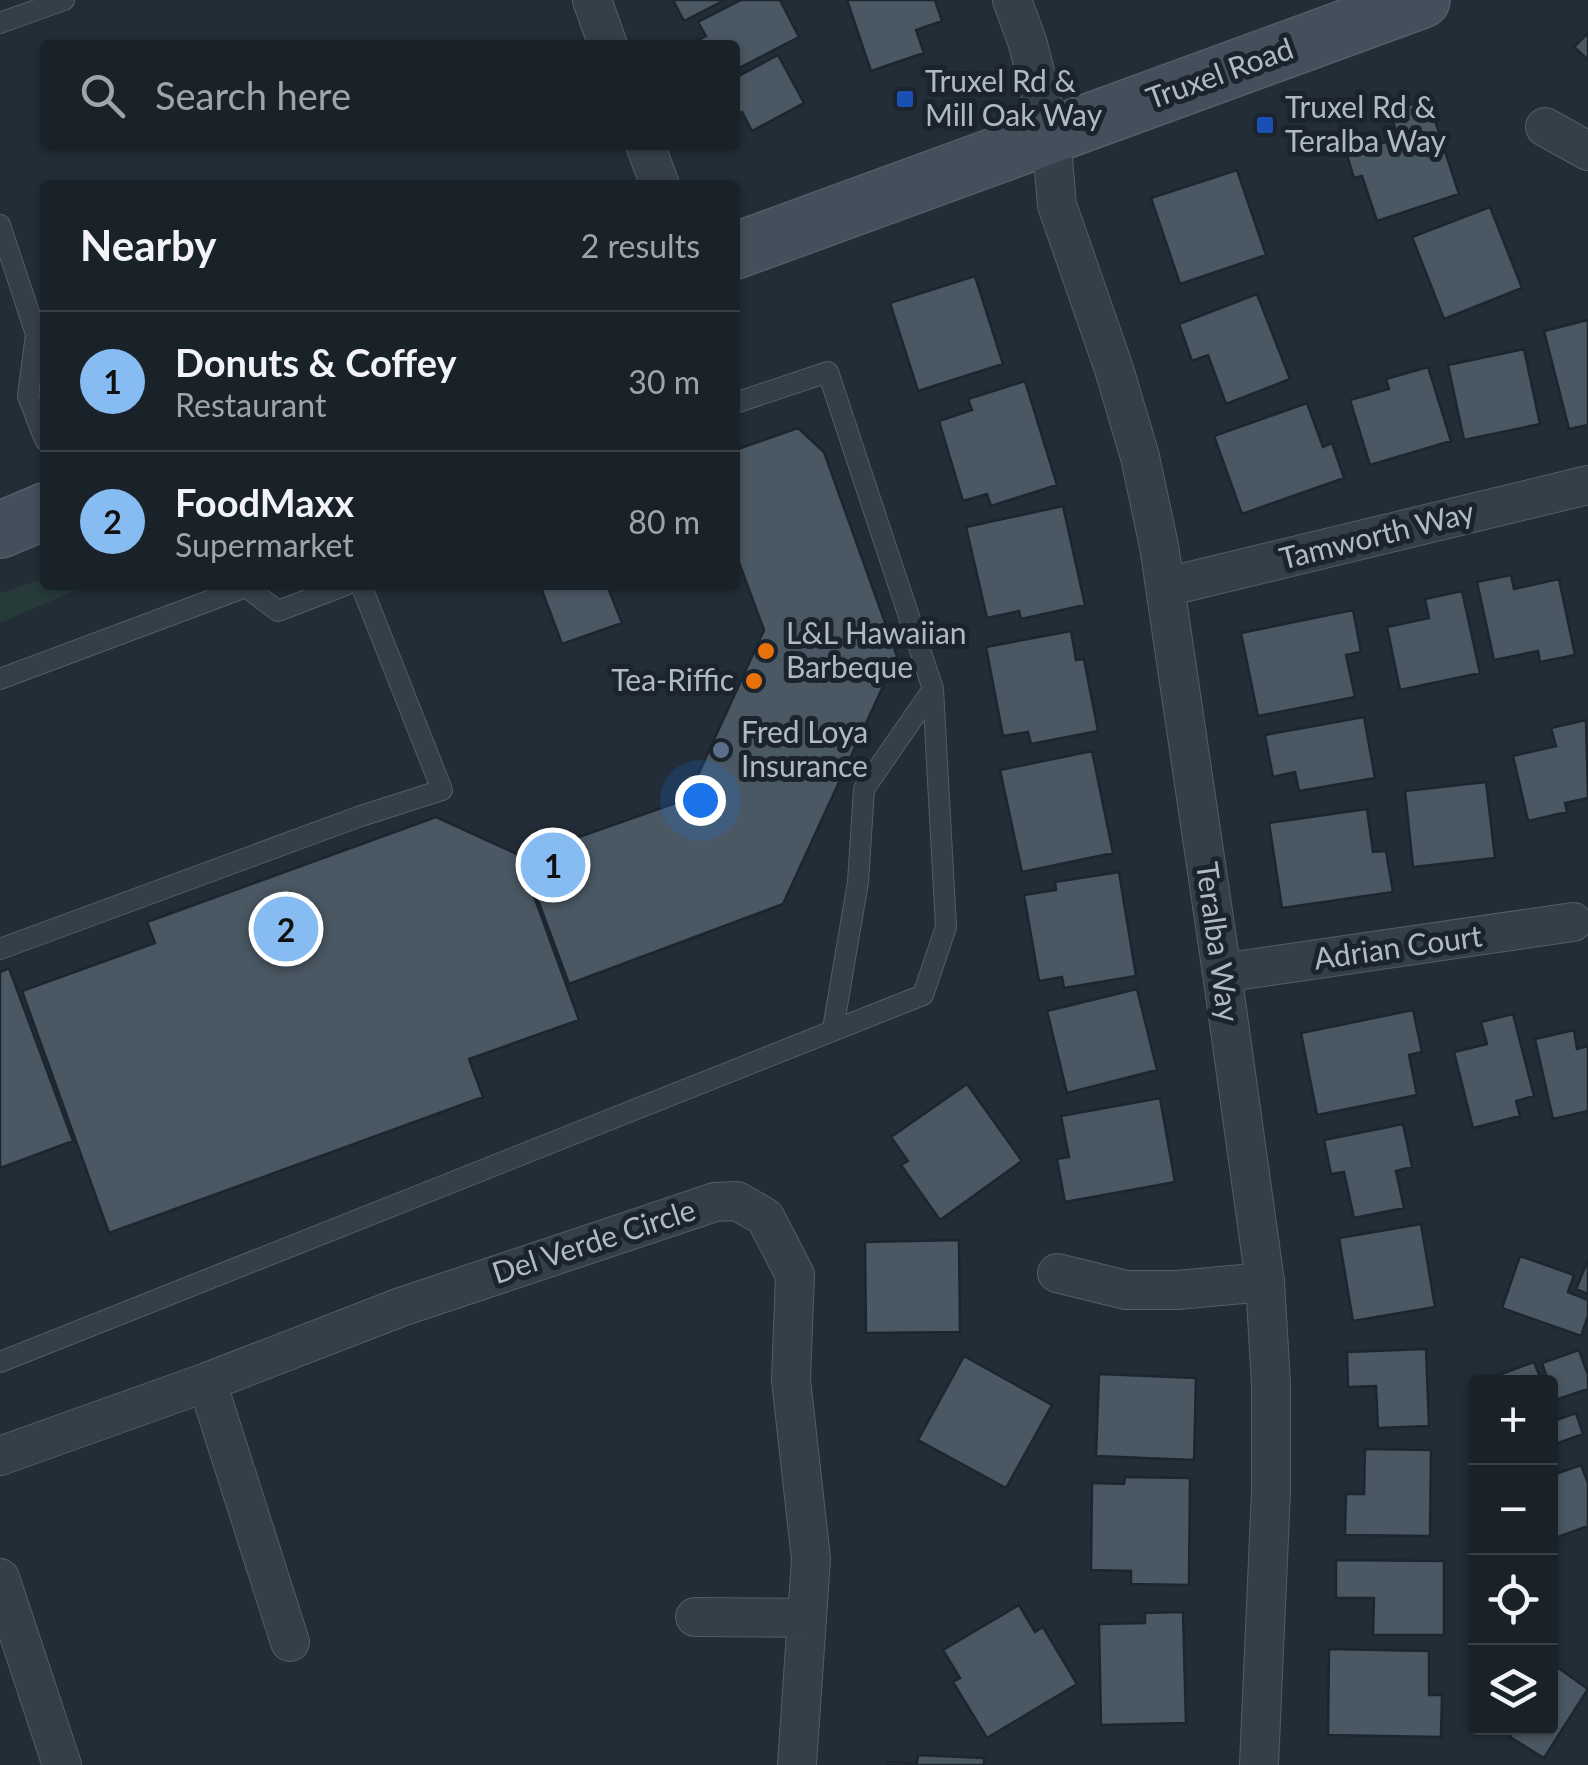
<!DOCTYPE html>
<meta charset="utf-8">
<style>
body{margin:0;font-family:Lato,sans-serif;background:#232a31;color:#f1f3f6}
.controls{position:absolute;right:30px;bottom:30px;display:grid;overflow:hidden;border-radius:10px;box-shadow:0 2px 8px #0004}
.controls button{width:90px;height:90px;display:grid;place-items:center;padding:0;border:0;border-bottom:2px solid #383f46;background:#1a2229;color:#f1f3f6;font:50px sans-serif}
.you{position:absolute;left:700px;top:800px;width:35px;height:35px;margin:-25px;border:8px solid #fff;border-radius:50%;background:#1a73e8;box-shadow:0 0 0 15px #1a73e833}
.badge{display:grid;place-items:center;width:65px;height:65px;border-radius:50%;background:#87bcf2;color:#111;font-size:32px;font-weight:700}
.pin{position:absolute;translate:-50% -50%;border:5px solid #fff;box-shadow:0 2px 10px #0006}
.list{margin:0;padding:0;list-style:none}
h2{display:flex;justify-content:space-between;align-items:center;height:130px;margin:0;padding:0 40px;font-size:42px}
h2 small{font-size:32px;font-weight:400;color:#9fa4a8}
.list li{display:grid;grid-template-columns:65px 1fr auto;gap:30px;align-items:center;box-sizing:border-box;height:140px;padding:0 40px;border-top:2px solid #383f46}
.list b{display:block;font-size:38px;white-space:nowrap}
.list p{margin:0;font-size:32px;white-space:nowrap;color:#9fa4a8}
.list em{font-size:32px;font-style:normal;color:#9fa4a8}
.icon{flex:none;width:55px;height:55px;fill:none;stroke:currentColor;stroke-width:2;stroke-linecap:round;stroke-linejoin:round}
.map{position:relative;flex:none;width:1588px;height:1765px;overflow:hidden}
.search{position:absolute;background:#1a2229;box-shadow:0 2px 8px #0004;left:40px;top:40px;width:700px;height:110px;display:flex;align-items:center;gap:25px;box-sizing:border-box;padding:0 35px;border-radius:10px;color:#9fa4a8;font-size:38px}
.panel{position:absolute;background:#1a2229;box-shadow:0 2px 8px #0004;left:40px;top:180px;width:700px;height:410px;border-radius:10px}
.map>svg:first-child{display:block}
.green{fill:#253a39}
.building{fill:#4a5863;stroke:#1d262e;stroke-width:2.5}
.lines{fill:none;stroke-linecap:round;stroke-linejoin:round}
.lane-casing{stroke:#535d66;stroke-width:22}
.street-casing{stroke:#535d66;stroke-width:40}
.secondary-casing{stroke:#535d66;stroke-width:58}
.lane{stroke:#353f48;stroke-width:20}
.street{stroke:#353f48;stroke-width:38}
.secondary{stroke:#444f5b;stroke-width:55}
.transit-dot{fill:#1a4fb4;stroke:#1b242c;stroke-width:4}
.food-dot{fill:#e8710a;stroke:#1b242c;stroke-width:4}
.service-dot{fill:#5c6f8a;stroke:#1b242c;stroke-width:4}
.labels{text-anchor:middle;stroke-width:10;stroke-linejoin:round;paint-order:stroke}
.street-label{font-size:30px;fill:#b0bac4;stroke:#1b242c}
.poi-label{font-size:30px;fill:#b0bac4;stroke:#1b242c;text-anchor:start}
</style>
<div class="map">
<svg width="1588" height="1765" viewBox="0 0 1588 1765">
<rect width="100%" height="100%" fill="#222d37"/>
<path class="green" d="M45 578V585H88L0 623V593Z"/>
<path class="building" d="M673 0H725L684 21Z
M741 0H780L799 37 735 70V45H689L706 36 698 22Z
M847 0H935L942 21 916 30 924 53 871 71Z
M1588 33V60L1574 47Z
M778 55 804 103 752 131 742 112 735 115V78Z
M1428 99 1459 194 1377 221 1362 176 1354 178 1347 155 1398 138 1390 111Z
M1237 170 1266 255 1180 284 1151 198Z
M1490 207 1522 288 1444 319 1412 237Z
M975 276 1003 364 918 391 890 303Z
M1257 294 1290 379 1226 404 1208 355 1192 361 1179 324Z
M1588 320V425L1569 429 1544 331Z
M1524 349 1540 424 1464 440 1448 365Z
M1428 367 1451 441 1370 465 1350 400 1389 389 1386 379Z
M1025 381 1057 485 991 506 987 494 963 501 939 421 972 410 968 399Z
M1307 403 1323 447 1332 443 1344 478 1242 514 1214 436Z
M798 428 824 452 897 656 783 904 569 984 522 857 687 799 764 630 735 552V450Z
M1063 506 1085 605 1021 619 1019 611 987 618 966 527Z
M1511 575 1514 589 1559 579 1575 655 1540 662 1538 651 1494 660 1477 582Z
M540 585H607L622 623 562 644Z
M1462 591 1480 673 1400 690 1387 627 1429 618 1425 599Z
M1353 610 1361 652 1346 655 1355 697 1258 716 1241 633Z
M1071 631 1076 660 1084 659 1098 731 1031 744 1028 732 1003 736 986 647Z
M1364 717 1375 778 1299 791 1295 772 1273 777 1265 735Z
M1586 720 1588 798 1565 803 1567 812 1528 821 1513 756 1556 746 1551 728Z
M1092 751 1113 853 1022 872 1000 770Z
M1486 782 1495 858 1413 867 1405 791Z
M1367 809 1373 852 1386 851 1393 892 1282 908 1269 823Z
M436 817 519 855 579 1020 469 1059 483 1097 109 1233 22 991 155 943 147 922Z
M1119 872 1136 976 1064 988 1062 977 1039 981 1024 895 1056 890 1055 882Z
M9 968 73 1141 0 1168V972Z
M1137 989 1157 1070 1067 1093 1047 1011Z
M1413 1010 1422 1052 1409 1055 1417 1095 1317 1115 1301 1033Z
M1513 1014 1534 1096 1516 1101 1520 1116 1473 1128 1454 1052 1487 1044 1481 1022Z
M1574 1030 1577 1049 1588 1046V1111L1553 1119 1535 1039Z
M967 1084 1022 1161 940 1220 901 1165 908 1161 891 1137Z
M1160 1098 1175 1182 1065 1202 1057 1159 1069 1157 1061 1116Z
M1403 1124 1412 1167 1396 1171 1404 1208 1354 1218 1344 1172 1331 1174 1324 1140Z
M1421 1224 1435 1307 1353 1321 1339 1238Z
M959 1240 960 1332 866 1333 865 1242Z
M1520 1256 1574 1275 1568 1292 1588 1300V1316L1581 1336 1502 1308Z
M1588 1260V1294L1576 1289Z
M1426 1349 1429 1426 1378 1428 1376 1386 1348 1387 1347 1352Z
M1579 1350 1588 1375V1389L1555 1400 1542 1363Z
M964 1356 1052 1405 1006 1488 918 1440Z
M1534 1362 1542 1382H1495L1493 1377Z
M1099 1374 1196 1378 1194 1460 1096 1456Z
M1550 1404 1557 1420 1576 1413 1583 1434 1550 1446Z
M1365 1449 1431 1450 1430 1536 1345 1535 1346 1494H1364Z
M1581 1465 1588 1483V1526L1550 1540V1476Z
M1125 1477 1190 1478 1189 1585 1131 1584V1571L1091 1570 1092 1483 1124 1484Z
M1336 1560 1444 1561V1635H1373L1374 1598H1336Z
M1019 1605 1035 1632 1043 1627 1077 1684 987 1738 953 1682 960 1678 943 1650Z
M1183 1612 1186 1723 1101 1725 1099 1624 1145 1623V1613Z
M1329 1649 1429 1651V1695H1442L1441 1737 1328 1735Z
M1557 1667 1588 1689 1544 1758 1510 1737 1516 1728H1550V1677Z
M918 1755 984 1758V1765H888V1762L917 1763Z"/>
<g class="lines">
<defs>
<path id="lane" d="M0 23 64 0
M0 225 36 334 28 396 45 440
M735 403 828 372 933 689 864 789 858 882 833 1029
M0 679 246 587 278 611 346 585
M0 949 358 817 442 790 361 585
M0 1362 923 995 946 927 933 689"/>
<path id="street" d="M592 0 608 45
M1012 0 1028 44 1051 136 1057 205 1114 369 1140 457 1159 546 1222 973 1265 1282 1271 1384V1491L1259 1765
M1545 127 1588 151
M645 145 660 185
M1166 587 1588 485
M1222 973 1573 922
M1057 1273 1126 1290H1177L1265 1282
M207 1382 290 1642
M0 1456 207 1382 401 1307 715 1202 737 1201 765 1217 795 1275 791 1380 811 1559 797 1765
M0 1578 62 1765
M695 1617 807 1618"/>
<path id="secondary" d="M735 251 1422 0
M0 530 45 511"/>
</defs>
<use href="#lane" class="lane-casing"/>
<use href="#street" class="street-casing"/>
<use href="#secondary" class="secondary-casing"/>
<use href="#lane" class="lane"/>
<use href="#street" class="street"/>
<use href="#secondary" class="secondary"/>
</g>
<g class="transit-dot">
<rect x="895" y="89" width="20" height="20" rx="5"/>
<rect x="1255" y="115" width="20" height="20" rx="5"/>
</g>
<g class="food-dot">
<circle cx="766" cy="651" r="10"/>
<circle cx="754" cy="681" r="10"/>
</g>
<circle class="service-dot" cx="721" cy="750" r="10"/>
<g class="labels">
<g class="street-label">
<text transform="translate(1220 74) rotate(-20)" y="10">Truxel Road</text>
<text transform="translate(1377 536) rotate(-14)" y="10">Tamworth Way</text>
<text transform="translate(1217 942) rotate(82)" y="10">Teralba Way</text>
<text transform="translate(1398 948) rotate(-8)" y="10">Adrian Court</text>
<text transform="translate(594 1242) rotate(-18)" y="10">Del Verde Circle</text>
</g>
<g class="poi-label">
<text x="925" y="92">Truxel Rd &amp;<tspan x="925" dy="34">Mill Oak Way</tspan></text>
<text x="1285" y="118">Truxel Rd &amp;<tspan x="1285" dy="34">Teralba Way</tspan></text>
<text x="786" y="644">L&amp;L Hawaiian<tspan x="786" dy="34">Barbeque</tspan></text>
<text x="734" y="691" text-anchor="end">Tea-Riffic</text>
<text x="741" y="743">Fred Loya<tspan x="741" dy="34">Insurance</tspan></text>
</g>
</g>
</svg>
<div class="controls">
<button>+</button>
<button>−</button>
<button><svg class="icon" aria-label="locate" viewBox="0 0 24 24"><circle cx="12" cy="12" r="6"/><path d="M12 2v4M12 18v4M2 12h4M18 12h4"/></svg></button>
<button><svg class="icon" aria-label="layers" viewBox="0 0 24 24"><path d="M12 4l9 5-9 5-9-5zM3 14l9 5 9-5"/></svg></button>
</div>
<div class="you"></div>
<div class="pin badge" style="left:553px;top:865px">1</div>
<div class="pin badge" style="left:286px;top:929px">2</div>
<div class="search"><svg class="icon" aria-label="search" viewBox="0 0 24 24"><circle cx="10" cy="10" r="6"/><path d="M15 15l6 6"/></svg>Search here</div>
<section class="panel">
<h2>Nearby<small>2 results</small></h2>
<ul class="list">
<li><span class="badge">1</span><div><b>Donuts &amp; Coffey</b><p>Restaurant</p></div><em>30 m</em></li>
<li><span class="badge">2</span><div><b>FoodMaxx</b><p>Supermarket</p></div><em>80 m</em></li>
</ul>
</section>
</div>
